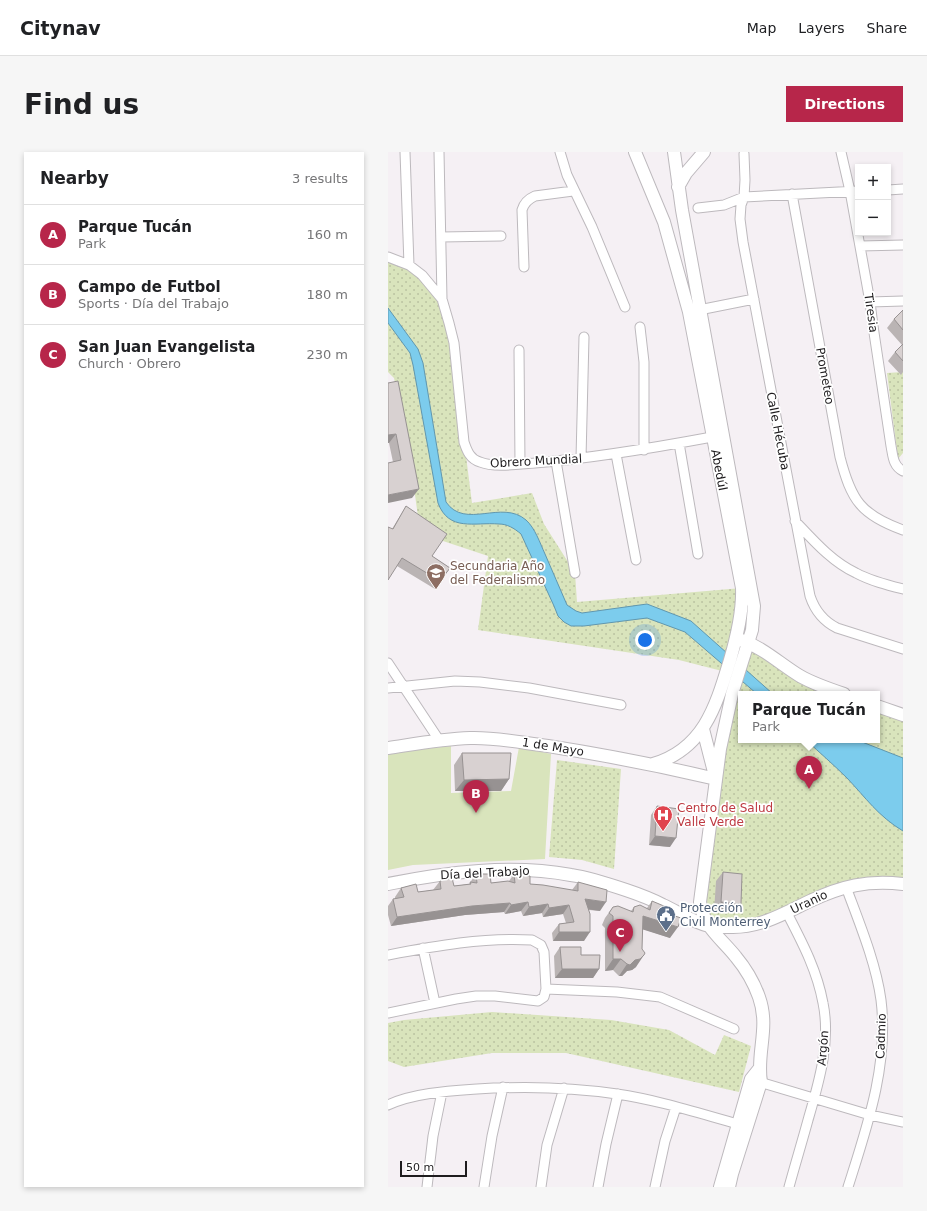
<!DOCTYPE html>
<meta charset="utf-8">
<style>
body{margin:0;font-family:"DejaVu Sans",sans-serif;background:#f6f6f6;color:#202124}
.controls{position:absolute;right:12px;top:12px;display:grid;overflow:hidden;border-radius:0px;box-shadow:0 2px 6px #0003}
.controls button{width:36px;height:36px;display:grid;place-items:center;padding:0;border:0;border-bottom:1px solid #e0e0e0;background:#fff;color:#202124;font:20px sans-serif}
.scale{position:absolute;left:12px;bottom:10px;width:67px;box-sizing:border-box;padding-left:4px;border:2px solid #1e1c1e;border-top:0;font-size:11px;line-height:14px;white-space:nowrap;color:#1e1c1e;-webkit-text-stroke:3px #fff;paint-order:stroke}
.you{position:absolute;left:257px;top:488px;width:14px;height:14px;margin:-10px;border:3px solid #fff;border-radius:50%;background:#1a73e8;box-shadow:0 0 0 6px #1a73e833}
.badge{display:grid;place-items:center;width:26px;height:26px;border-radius:50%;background:#b7264a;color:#fff;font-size:13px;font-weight:700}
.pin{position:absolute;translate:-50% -33px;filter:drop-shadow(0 1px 2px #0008)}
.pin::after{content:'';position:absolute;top:21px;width:14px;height:12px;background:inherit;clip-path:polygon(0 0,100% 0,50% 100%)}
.popup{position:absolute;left:350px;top:539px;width:142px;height:52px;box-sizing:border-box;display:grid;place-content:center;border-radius:0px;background:#fff;filter:drop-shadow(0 1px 3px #0005);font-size:13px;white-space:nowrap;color:#757577}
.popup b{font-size:15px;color:#202124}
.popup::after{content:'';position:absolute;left:50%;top:100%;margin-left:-8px;border:8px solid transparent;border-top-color:#fff}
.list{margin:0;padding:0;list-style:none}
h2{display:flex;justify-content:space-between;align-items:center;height:52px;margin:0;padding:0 16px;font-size:17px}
h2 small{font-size:13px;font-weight:400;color:#757577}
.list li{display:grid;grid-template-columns:26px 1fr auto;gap:12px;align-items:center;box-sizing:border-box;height:60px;padding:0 16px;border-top:1px solid #e0e0e0}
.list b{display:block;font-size:15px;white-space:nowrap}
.list p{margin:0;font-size:13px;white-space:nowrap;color:#757577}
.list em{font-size:13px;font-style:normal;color:#757577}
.map{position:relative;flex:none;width:515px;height:1035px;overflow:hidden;border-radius:0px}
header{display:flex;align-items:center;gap:24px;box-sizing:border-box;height:56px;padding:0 20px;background:#fff;border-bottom:1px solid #e0e0e0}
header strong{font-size:19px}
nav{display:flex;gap:22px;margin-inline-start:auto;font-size:14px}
.intro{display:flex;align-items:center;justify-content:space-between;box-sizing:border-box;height:96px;padding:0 24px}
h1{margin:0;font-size:28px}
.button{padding:10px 18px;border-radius:0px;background:#b7264a;color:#fff;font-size:14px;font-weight:700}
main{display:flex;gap:24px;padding:0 24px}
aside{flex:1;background:#fff;border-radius:0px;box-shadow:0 2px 6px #0003}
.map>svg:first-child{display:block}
.grass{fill:#d9e4bc}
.park{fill:url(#park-dots)}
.water{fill:#7ccced;stroke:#6097af}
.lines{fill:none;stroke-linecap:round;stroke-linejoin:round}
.street-casing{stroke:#bdb9bd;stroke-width:11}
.secondary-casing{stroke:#bdb9bd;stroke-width:14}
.street{stroke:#fff;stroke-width:9}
.secondary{stroke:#fff;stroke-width:12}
.wall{fill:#bab4b4}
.shaded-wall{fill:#979292}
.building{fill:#d8d1d1;stroke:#979292}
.labels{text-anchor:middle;stroke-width:3.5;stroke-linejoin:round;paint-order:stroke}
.street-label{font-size:12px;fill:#1e1c1e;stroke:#fff}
.education-label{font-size:12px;fill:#785e54;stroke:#fff;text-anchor:start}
.health-label{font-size:12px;fill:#be3a42;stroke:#fff;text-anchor:start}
.service-label{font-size:12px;fill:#4e5e75;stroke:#fff;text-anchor:start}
</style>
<header>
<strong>Citynav</strong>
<nav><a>Map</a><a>Layers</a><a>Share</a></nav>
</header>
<div class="intro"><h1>Find us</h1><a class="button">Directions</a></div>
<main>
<aside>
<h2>Nearby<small>3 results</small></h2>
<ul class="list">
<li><span class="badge">A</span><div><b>Parque Tucán</b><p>Park</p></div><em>160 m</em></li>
<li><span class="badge">B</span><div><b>Campo de Futbol</b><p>Sports · Día del Trabajo</p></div><em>180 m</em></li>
<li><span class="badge">C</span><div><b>San Juan Evangelista</b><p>Church · Obrero</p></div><em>230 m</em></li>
</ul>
</aside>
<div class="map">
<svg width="515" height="1035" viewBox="0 0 515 1035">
<defs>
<pattern id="park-dots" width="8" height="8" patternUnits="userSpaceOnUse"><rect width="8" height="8" fill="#d9e4bc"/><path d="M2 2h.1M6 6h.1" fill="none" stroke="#bac3a1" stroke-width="1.8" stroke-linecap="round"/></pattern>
</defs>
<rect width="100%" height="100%" fill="#f5f0f4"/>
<path class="grass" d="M63 594V641L123 639 131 595 163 602 157 707 25 713 0 718V601Z"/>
<path class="park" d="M0 105 7 107 45 135 61 171 84 351 144 341 156 372 187 421 189 450 354 436 338 520 291 508 90 478 100 404 55 389 31 372 20 292 6 226 0 220Z
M515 220V301L510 307 499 221Z
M371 496 456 542H353V588H489V554L515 563V732L476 731 399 761 328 774 312 750 332 597 362 501Z
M169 608 233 617 226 717 194 708 161 705Z
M104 860 223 868 281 878 327 903 336 883 363 894 351 940 178 901H104L16 915 0 909V871L16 868Z"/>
<path class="water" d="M0 156 30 197 35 211 58 350C77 378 114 347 138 368 147 376 152 391 157 402 164 419 172 436 179 453L188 459 194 461 259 452 303 469 385 542H369L297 480 259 466 196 474H183L176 470 170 464 166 454 133 382C126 376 119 372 111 372 86 370 61 380 50 351L25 213 22 201 0 171Z
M418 588H469L515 606V679C490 664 478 646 459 626 446 613 432 601 418 588Z"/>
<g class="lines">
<defs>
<path id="street" d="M17 0 21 113
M51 0 54 147
M172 0 179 23 204 75 237 155
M453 0 462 39 482 150 485 174 503 294C505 304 505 314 515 319
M356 2 357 28 356 45 353 53 352 67 355 90 422 444C427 459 435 469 449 476L515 497
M500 38 515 37
M404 42 452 305C463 348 473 363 515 378
M310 56 336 53 356 45 470 39
M53 85 113 84
M472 94 515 93
M0 105 21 113 34 123 54 147 61 171 66 191 76 290C79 299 82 307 92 310 107 316 131 312 147 311 207 306 265 296 324 285
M136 115 134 58C136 51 140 47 147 44L185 39
M482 150 515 149
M306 159 366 147
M252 175 256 210V298
M131 198 132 312
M291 291 310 402
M228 302 248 408
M193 306 196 185
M168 309 187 421
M407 369C425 388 444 410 468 421 483 429 499 433 515 437
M0 511 51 588
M0 536 67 529 92 530 141 536 233 553
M458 735C471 770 488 811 493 848 501 912 479 975 460 1035
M399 761C414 790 429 818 435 851 443 890 431 930 420 968 414 990 407 1013 401 1035
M35 796 47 851
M0 803C47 794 96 785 144 788L153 793 156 800 158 837 156 845 150 849 107 844H88L68 847 0 861
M158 837 229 840 272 845 346 877
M368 929 482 963 515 970
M0 953C26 941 61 939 89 937 136 934 182 935 229 942 270 948 310 961 350 972
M39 1035 45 984 54 940
M96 1035 104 984 115 935
M153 1035 159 993 176 936
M210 1035 218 992 230 942
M267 1035 277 989 288 955"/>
<path id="secondary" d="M247 0 276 70 301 160 354 436C355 460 349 484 342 508 328 554 316 597 265 612
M286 0 294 58 366 454 364 478 344 542 332 597 312 750C315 775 334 787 348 805 358 817 366 831 371 845 382 876 368 901 373 930L344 1022 341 1035
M290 35 298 21 316 0
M353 488C376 496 392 512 412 524 426 532 441 537 456 542
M489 554 515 563
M315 577 327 624
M0 596C27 592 54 587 82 586 108 585 135 591 160 594 217 603 273 614 328 627
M0 732C59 720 123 712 183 723 202 726 220 732 238 738 250 742 263 747 275 753 290 760 305 770 321 774 329 775 337 775 345 775 374 775 397 761 422 749 454 734 479 728 515 732
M332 1035 363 927 371 917"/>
</defs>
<use href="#street" class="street-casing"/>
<use href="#secondary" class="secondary-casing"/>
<use href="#street" class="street"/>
<use href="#secondary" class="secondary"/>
</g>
<path class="wall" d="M515 159V220L513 223 500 209 507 200 514 193 499 176 506 167Z
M0 231 24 346 5 310 1 291Z
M18 354 44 404 62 416 47 437 9 414 4 377Z
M74 601 121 627 113 639H67L66 613Z
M269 654 282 695 261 693 263 663Z
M335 720 347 761 326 760 328 729Z
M88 722 103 731 121 729 126 722 142 732 184 738 190 730 212 759 201 758 196 789H165L164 781 171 772 178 771 175 762 155 765 154 761 135 764 133 759 117 762 116 760 77 763 3 774 0 763V754L5 747H7V745L13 736 30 740 45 738 52 729 66 734 81 732Z
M264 749 281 762 282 786 255 777 248 815 244 818 239 819 234 824H231L225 818 217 819V776L214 773 217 766 225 755 243 759 246 755 259 756Z
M172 795 193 803 211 817 205 826H167L166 804Z"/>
<path class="shaded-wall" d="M8 282 1 291H0V283Z
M31 337 24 346 0 351V343Z
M121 627 113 639H67L76 628Z
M267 684 288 686 282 695 261 693Z
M197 747 218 750 212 759 191 756Z
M140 750 133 759 117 762 123 753Z
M333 750 353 752 347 761 326 760Z
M122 751 116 760 77 763 3 774 9 765 84 754Z
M160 752 154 761 135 764 141 755Z
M181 753 175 762 155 765 161 756Z
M255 764 290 775 282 786 247 775Z
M171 780H202L196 789H165Z
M256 803 248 815 244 818 239 819 234 824H231L239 812Z
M225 807H233L225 818 217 819Z
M174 817H211L205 826H167Z"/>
<path class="building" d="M515 158V178L506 167Z
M515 192V209L507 200Z
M10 229 31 337 0 343V311L13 308 8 282 0 283V231Z
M18 354 59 382 44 404 62 416 52 429 14 406 0 428V375L5 377Z
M74 601H123L121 627 76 628Z
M269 654 291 657 288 686 267 684Z
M335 720 354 722 353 752 333 750Z
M88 722H102L103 731 120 729 127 731 126 722 142 724V732L155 733 190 739V730L219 738 218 750 197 747 202 762V780H171V772L186 770 181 753 161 756 160 752 141 755 140 750 123 753 122 751 84 754 9 765 5 747 16 745 13 736 28 732 30 740 53 737 52 729 64 726 66 734 83 732 82 730 89 731Z
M264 749 283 757 281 762 293 766 290 775 255 764 254 797 257 801 256 803 252 807 247 808 242 813 239 812 233 807H225V764L221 761 225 755 230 754 245 760 246 755 252 753 262 758Z
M172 795H193V803H212L211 817H174Z"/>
<defs>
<symbol id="school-pin" viewBox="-11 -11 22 30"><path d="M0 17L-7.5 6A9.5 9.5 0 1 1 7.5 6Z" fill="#8d6e63" stroke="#fff"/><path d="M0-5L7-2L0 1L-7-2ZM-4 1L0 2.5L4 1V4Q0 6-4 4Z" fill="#fff"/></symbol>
<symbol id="hospital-pin" viewBox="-11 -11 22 30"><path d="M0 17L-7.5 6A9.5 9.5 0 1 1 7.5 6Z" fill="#e0444e" stroke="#fff"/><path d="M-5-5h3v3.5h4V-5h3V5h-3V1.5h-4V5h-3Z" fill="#fff"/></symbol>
<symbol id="civic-pin" viewBox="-11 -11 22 30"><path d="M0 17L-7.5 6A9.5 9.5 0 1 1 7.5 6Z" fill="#5c6f8a" stroke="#fff"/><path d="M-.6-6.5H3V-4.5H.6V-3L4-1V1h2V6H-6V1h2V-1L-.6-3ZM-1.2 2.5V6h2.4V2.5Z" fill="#fff"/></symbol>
</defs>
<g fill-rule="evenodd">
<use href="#school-pin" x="37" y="410" width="22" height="30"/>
<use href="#hospital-pin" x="264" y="652" width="22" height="30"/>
<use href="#civic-pin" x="267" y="752" width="22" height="30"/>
</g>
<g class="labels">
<g class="street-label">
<text transform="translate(483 161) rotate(82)" y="4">Tiresia</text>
<text transform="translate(437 224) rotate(80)" y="4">Prometeo</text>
<text transform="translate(390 279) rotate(79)" y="4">Calle Hécuba</text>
<text transform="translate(148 309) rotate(-3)" y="4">Obrero Mundial</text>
<text transform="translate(331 318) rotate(79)" y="4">Abedúl</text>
<text transform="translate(165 595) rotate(9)" y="4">1 de Mayo</text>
<text transform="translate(97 721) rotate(-3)" y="4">Día del Trabajo</text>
<text transform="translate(421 750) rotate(-25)" y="4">Uranio</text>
<text transform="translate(493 884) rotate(-88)" y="4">Cadmio</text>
<text transform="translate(435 896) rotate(-85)" y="4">Argón</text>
</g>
<g class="education-label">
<text x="62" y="418">Secundaria Año<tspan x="62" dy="14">del Federalismo</tspan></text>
</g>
<g class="health-label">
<text x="289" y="660">Centro de Salud<tspan x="289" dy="14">Valle Verde</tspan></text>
</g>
<g class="service-label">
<text x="292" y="760">Protección<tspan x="292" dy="14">Civil Monterrey</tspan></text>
</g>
</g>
</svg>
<div class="controls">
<button>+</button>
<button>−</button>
</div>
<div class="scale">50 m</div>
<div class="you"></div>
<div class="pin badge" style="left:421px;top:637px">A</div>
<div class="popup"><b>Parque Tucán</b>Park</div>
<div class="pin badge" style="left:88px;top:661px">B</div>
<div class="pin badge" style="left:232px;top:800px">C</div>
</div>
</main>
